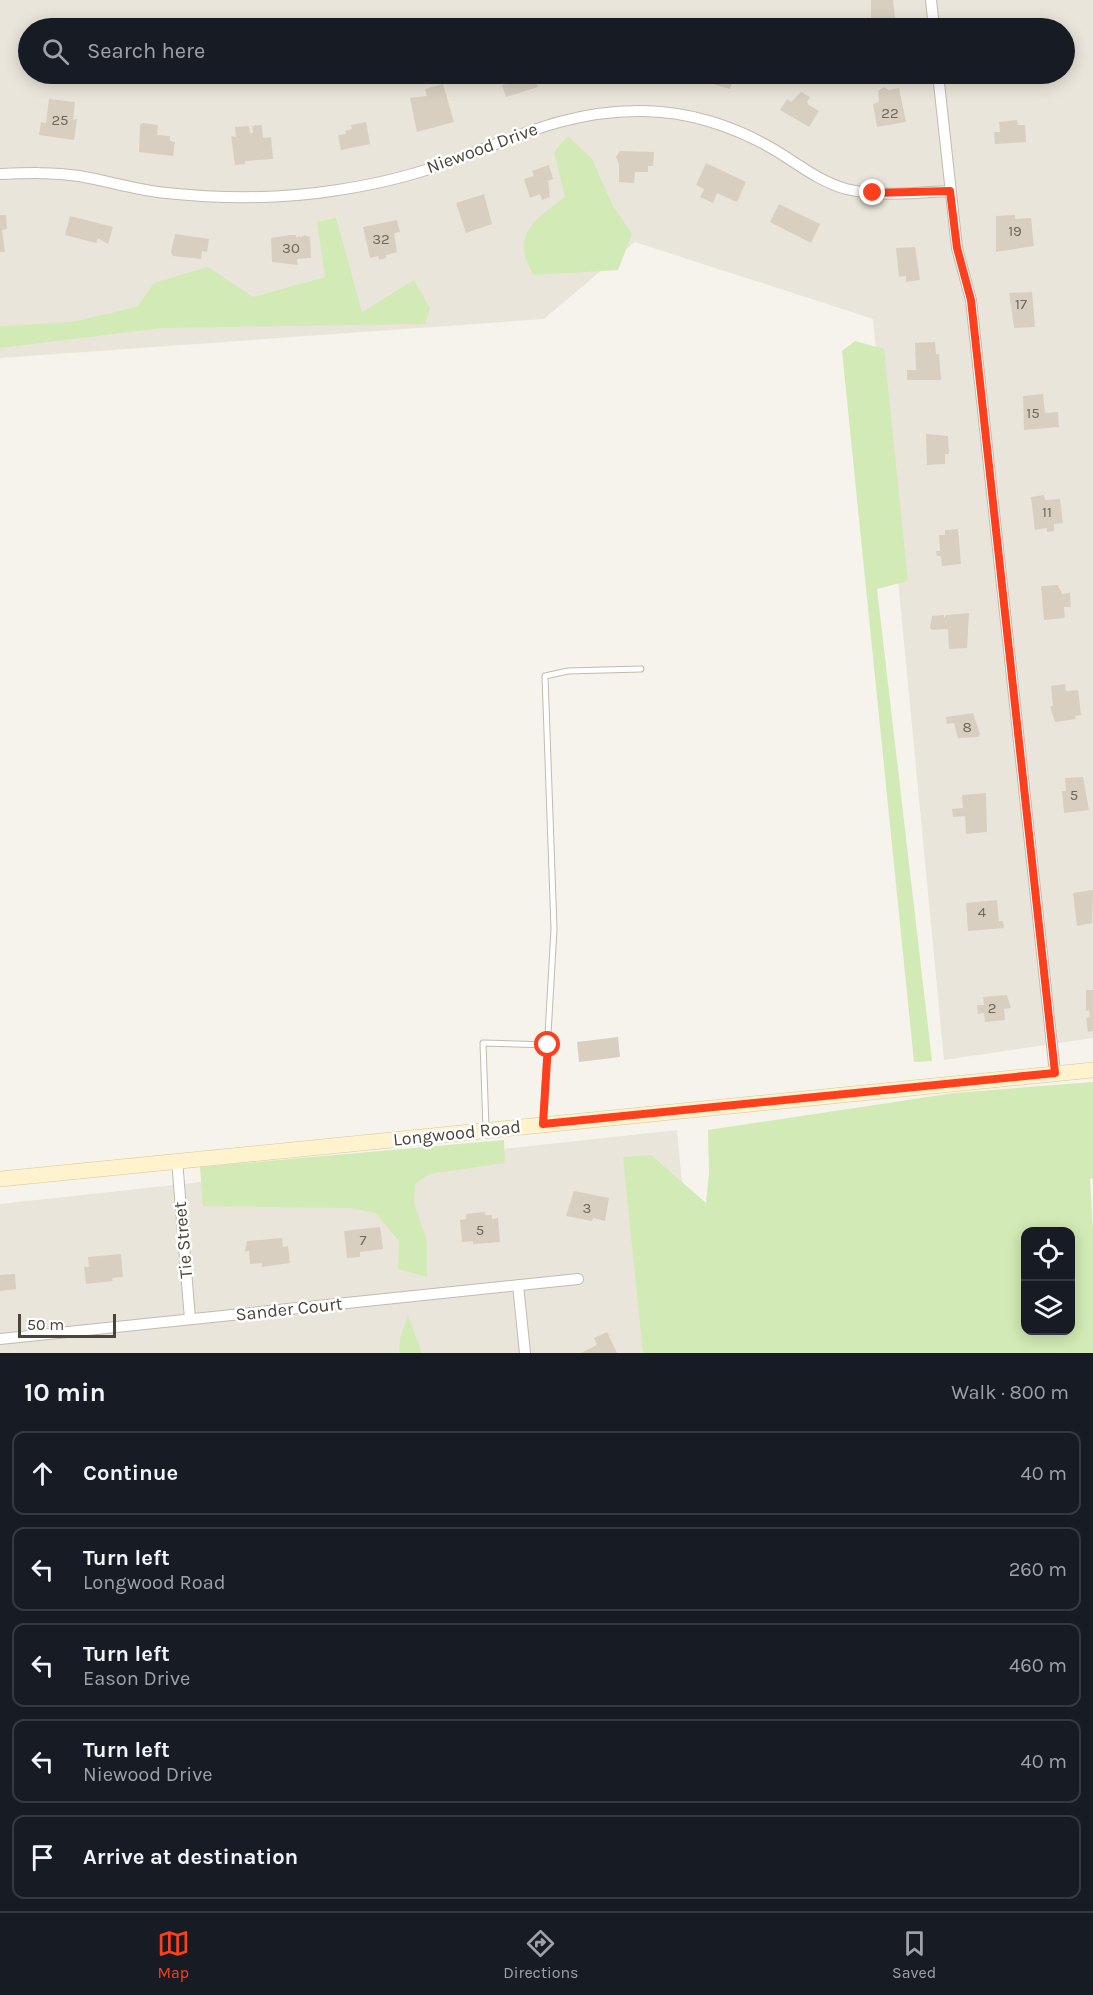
<!DOCTYPE html>
<meta charset="utf-8">
<style>
body{margin:0;font-family:Karla,sans-serif;background:#20242c;color:#f1f3f6}
.controls{position:absolute;right:18px;bottom:18px;display:grid;overflow:hidden;border-radius:12px;box-shadow:0 3px 15px #0003}
.controls button{width:54px;height:54px;display:grid;place-items:center;padding:0;border:0;border-bottom:2px solid #363941;background:#171b24;color:#f1f3f6;font:30px sans-serif}
.scale{position:absolute;left:18px;bottom:15px;width:98px;box-sizing:border-box;padding-left:6px;border:3px solid #4b4439;border-top:0;font-size:16px;line-height:21px;white-space:nowrap;color:#4b4439;-webkit-text-stroke:4px #fff;paint-order:stroke}
.stop{position:absolute;width:18px;height:18px;margin:-14px;border:4px solid #fc3f1d;border-radius:50%;background:#fff}
.stop.end{background:#fc3f1d;border-color:#fff;box-shadow:0 2px 6px #0008}
.list{margin:0;padding:0;list-style:none}
h2{display:flex;justify-content:space-between;align-items:center;height:78px;margin:0;padding:0 24px;font-size:26px}
h2 small{font-size:20px;font-weight:400;color:#9ea1a6}
.list li{display:grid;grid-template-columns:39px 1fr auto;gap:18px;align-items:center;box-sizing:border-box;height:84px;margin:0 12px 12px;padding:0 12px;border:2px solid #363941;border-radius:12px}
.list b{display:block;font-size:22px;white-space:nowrap}
.list p{margin:0;font-size:20px;white-space:nowrap;color:#9ea1a6}
.list em{font-size:20px;font-style:normal;color:#9ea1a6}
.icon{flex:none;width:33px;height:33px;fill:none;stroke:currentColor;stroke-width:2;stroke-linecap:round;stroke-linejoin:round}
.map{position:relative;flex:none;width:1093px;height:1353px;overflow:hidden}
.search{position:absolute;background:#171b24;box-shadow:0 3px 15px #0003;left:18px;right:18px;top:18px;height:66px;display:flex;align-items:center;gap:15px;box-sizing:border-box;padding:0 21px;border-radius:33px;color:#9ea1a6;font-size:22px}
.sheet{height:558px;background:#171b24}
nav{display:flex;justify-content:space-around;align-items:center;box-sizing:border-box;height:84px;border-top:2px solid #363941;background:#171b24;font-size:16px;color:#9ea1a6}
nav a{display:grid;justify-items:center;gap:3px}
nav .on{color:#fc3f1d}
.map>svg:first-child{display:block}
.residential{fill:#eae5da;fill-rule:evenodd}
.green{fill:#d2eab5;fill-rule:evenodd}
.building{fill:#d8cfc1}
.lines{fill:none;stroke-linecap:round;stroke-linejoin:round}
.lane-casing{stroke:#c2bbae;stroke-width:7}
.street-casing{stroke:#c2bbae;stroke-width:12}
.secondary-casing{stroke:#d6c79b;stroke-width:16}
.lane{stroke:#fff;stroke-width:5}
.street{stroke:#fff;stroke-width:10}
.secondary{stroke:#fff3cd;stroke-width:15}
.route{stroke:#fc3f1d;stroke-width:8}
.labels{text-anchor:middle;stroke-width:5;stroke-linejoin:round;paint-order:stroke}
.number-label{font-size:15px;fill:#6e675b}
.street-label{font-size:18px;fill:#4b4439;stroke:#fff}
</style>
<div class="map">
<svg width="1093" height="1353" viewBox="0 0 1093 1353">
<rect width="100%" height="100%" fill="#f6f3ec"/>
<path class="residential" d="M0 0H1093V1038L944 1060 873 319 635 242 544 319 0 358ZM28 28H1064V74H28Z
M677 1130 698 1353H0V1204Z"/>
<path class="green" d="M568 136 592 159 613 206 632 234 618 270 534 275C508 235 537 218 565 197L554 152Z
M336 218 362 312 414 280 430 308 425 324 162 328 0 348V326L72 322 137 307 154 283 208 267 253 297 325 277 317 222Z
M855 341 884 349 908 581 877 589 932 1061 914 1062 842 351Z
M1093 1082V1178L1090 1179 1093 1232V1353H643L623 1157 651 1155 706 1203 709 1173 708 1130 954 1093ZM1026 1232H1070V1330H1026Z
M504 1140 505 1163 429 1174 415 1184 414 1203 427 1241V1277L398 1269 399 1241 376 1213 350 1208 203 1206 200 1167Z
M408 1315 422 1353H399L400 1339Z"/>
<path class="building" d="M871 0H893L896 28H881L880 22 871 23Z
M503 74H534L538 87 506 97 502 85 506 84Z
M704 74H735L730 89 702 81Z
M443 84 454 122 417 132 410 98 427 96 425 89Z
M884 87 889 90 899 88 906 122 877 127 873 104 879 102 878 91Z
M801 92 810 97 807 102 809 105 819 111 809 127 780 110 787 99 791 102Z
M49 99 75 102 73 120 77 119 74 140 39 135 41 122 46 123Z
M1017 120 1018 125H1025L1026 142 995 144 994 132H1000L999 122Z
M366 122 370 144 341 150 338 135 346 134 345 131 352 129 351 125Z
M143 123 158 125 157 135 170 136V141L175 142 173 156 139 152 140 125Z
M262 125 263 138 271 137 273 159 245 161V164L235 165 231 136 236 137 235 127 249 126 250 133H253L252 126Z
M620 151 654 152 653 166H648V172H635L634 183 619 182V164L616 157Z
M706 163 746 182 737 202 717 193 713 203 700 197 704 189 696 185Z
M549 165 553 179 548 181 550 197 542 200 540 194 530 198 524 179 534 176 532 171Z
M484 194 492 224 466 233 456 203Z
M779 204 820 224 811 243 770 222Z
M0 215H6L7 229 2 230 5 252H0Z
M1015 215V219L1031 218 1034 246 996 252V216Z
M70 216 113 227 108 244 98 238 96 243 65 235Z
M397 220 400 232 394 233 397 252 386 255V258L379 260 378 256 370 258 363 227Z
M175 234 209 239 207 252 202 251 201 259 173 256 171 252Z
M290 235H296V238L300 235V238L304 235 310 237 311 258 297 259 298 265 272 262 271 238Z
M915 247 920 280 906 282V276L899 277 896 248Z
M1032 292 1035 327 1014 328 1009 293Z
M935 342 936 354H939L941 380H907V370H916L915 343Z
M1043 394 1045 413 1058 412 1059 427 1024 430 1023 396Z
M926 434 948 436 949 454H945V464L927 465Z
M1044 495 1045 500 1060 499 1063 523 1054 524V531L1047 532V528L1035 530 1031 497Z
M958 529 961 564 942 566 941 556H937L936 551H940L939 535H945V530Z
M1058 585 1062 594 1070 593 1071 607H1064L1065 618 1044 620 1041 586Z
M969 613 967 648 949 649 948 629 932 630 930 628 932 616 944 615V618L946 615Z
M1065 684 1066 691 1078 690 1081 715 1075 716 1076 719 1055 722 1050 706H1053L1051 686Z
M973 713 980 734 978 737 958 738 954 723 947 724 946 717Z
M1083 777 1089 810 1064 813 1062 791H1066L1065 778Z
M986 793 987 832 966 834 965 816 953 817 952 809 963 808 962 795Z
M1093 890 1092 923 1077 926 1073 893Z
M997 900 999 921H1003L1004 928 968 931 966 903Z
M1086 990H1093V1031L1088 1032 1086 1018 1090 1017 1089 1010 1086 1011Z
M1007 995 1011 1008 1004 1009 1005 1020 985 1022 984 1013 978 1014 977 1005H984L983 997Z
M618 1037 620 1057 579 1062 577 1042Z
M574 1191 609 1198 605 1221 593 1218 592 1221 566 1216Z
M485 1212V1215H492V1219L498 1218 500 1242 473 1244V1241L462 1242 460 1220 466 1219V1214Z
M380 1227 383 1249 360 1252V1257L347 1258 344 1231Z
M282 1238 283 1247 288 1246 290 1263 262 1267V1263L250 1264 249 1251 245 1252 247 1241Z
M121 1254 123 1277 112 1278 113 1281 86 1284 84 1267H89L88 1257Z
M15 1274 16 1289 0 1291V1275Z
M607 1332 617 1353H581L597 1345 594 1338Z"/>
<g class="lines">
<defs>
<path id="lane" d="M543 1122 554 929 545 676 568 671 641 669
M486 1128 483 1043 548 1045"/>
<path id="street" d="M931 0 934 28
M938 74 957 248 971 300 1055 1073
M0 174C27 173 52 172 79 176 108 181 137 190 166 193 223 199 282 199 338 190 378 184 419 174 457 159 520 135 572 110 642 111 687 111 734 126 773 149 797 163 818 181 846 189 880 197 916 193 949 191
M177 1160 190 1319
M518 1285 525 1353
M0 1339 578 1279"/>
<path id="secondary" d="M0 1179 1093 1070"/>
</defs>
<use href="#lane" class="lane-casing"/>
<use href="#street" class="street-casing"/>
<use href="#secondary" class="secondary-casing"/>
<use href="#lane" class="lane"/>
<use href="#street" class="street"/>
<use href="#secondary" class="secondary"/>
</g>
<g class="lines">
<path class="route" d="M548 1045 543 1124 1055 1073 971 300 957 248 950 191 873 193"/>
</g>
<g class="labels">
<g class="number-label">
<text x="890" y="118">22</text>
<text x="60" y="125">25</text>
<text x="1015" y="236">19</text>
<text x="381" y="244">32</text>
<text x="291" y="253">30</text>
<text x="1021" y="309">17</text>
<text x="1033" y="418">15</text>
<text x="1047" y="517">11</text>
<text x="967" y="732">8</text>
<text x="1074" y="800">5</text>
<text x="982" y="917">4</text>
<text x="992" y="1013">2</text>
<text x="587" y="1213">3</text>
<text x="480" y="1235">5</text>
<text x="363" y="1245">7</text>
</g>
<g class="street-label">
<text transform="translate(482 148) rotate(-20)" y="6">Niewood Drive</text>
<text transform="translate(457 1133) rotate(-6)" y="6">Longwood Road</text>
<text transform="translate(183 1240) rotate(-95)" y="6">Tie Street</text>
<text transform="translate(289 1309) rotate(-6)" y="6">Sander Court</text>
</g>
</g>
</svg>
<div class="controls">
<button><svg class="icon" aria-label="locate" viewBox="0 0 24 24"><circle cx="12" cy="12" r="6"/><path d="M12 2v4M12 18v4M2 12h4M18 12h4"/></svg></button>
<button><svg class="icon" aria-label="layers" viewBox="0 0 24 24"><path d="M12 4l9 5-9 5-9-5zM3 14l9 5 9-5"/></svg></button>
</div>
<div class="scale">50 m</div>
<div class="stop" style="left:548px;top:1045px"></div>
<div class="stop end" style="left:873px;top:193px"></div>
<div class="search"><svg class="icon" aria-label="search" viewBox="0 0 24 24"><circle cx="10" cy="10" r="6"/><path d="M15 15l6 6"/></svg>Search here</div>
</div>
<section class="sheet">
<h2>10 min<small>Walk · 800 m</small></h2>
<ul class="list">
<li><svg class="icon" aria-label="ahead" viewBox="0 0 24 24"><path d="M12 20V5M6 11l6-6 6 6"/></svg><div><b>Continue</b></div><em>40 m</em></li>
<li><svg class="icon" aria-label="left" viewBox="0 0 24 24"><path d="M17 20v-9H6M10 6l-5 5 5 5"/></svg><div><b>Turn left</b><p>Longwood Road</p></div><em>260 m</em></li>
<li><svg class="icon" aria-label="left" viewBox="0 0 24 24"><path d="M17 20v-9H6M10 6l-5 5 5 5"/></svg><div><b>Turn left</b><p>Eason Drive</p></div><em>460 m</em></li>
<li><svg class="icon" aria-label="left" viewBox="0 0 24 24"><path d="M17 20v-9H6M10 6l-5 5 5 5"/></svg><div><b>Turn left</b><p>Niewood Drive</p></div><em>40 m</em></li>
<li><svg class="icon" aria-label="arrive" viewBox="0 0 24 24"><path d="M6 21V4h12l-3 4 3 4H6"/></svg><div><b>Arrive at destination</b></div></li>
</ul>
</section>
<nav>
<a class="on"><svg class="icon" aria-label="map" viewBox="0 0 24 24"><path d="M3 6l6-2 6 2 6-2v14l-6 2-6-2-6 2zM9 4v14M15 6v14"/></svg>Map</a>
<a><svg class="icon" aria-label="directions" viewBox="0 0 24 24"><path d="M12 3l9 9-9 9-9-9zM9 14v-3h6M13 9l2 2-2 2"/></svg>Directions</a>
<a><svg class="icon" aria-label="saved" viewBox="0 0 24 24"><path d="M7 4h10v16l-5-4-5 4z"/></svg>Saved</a>
</nav>
